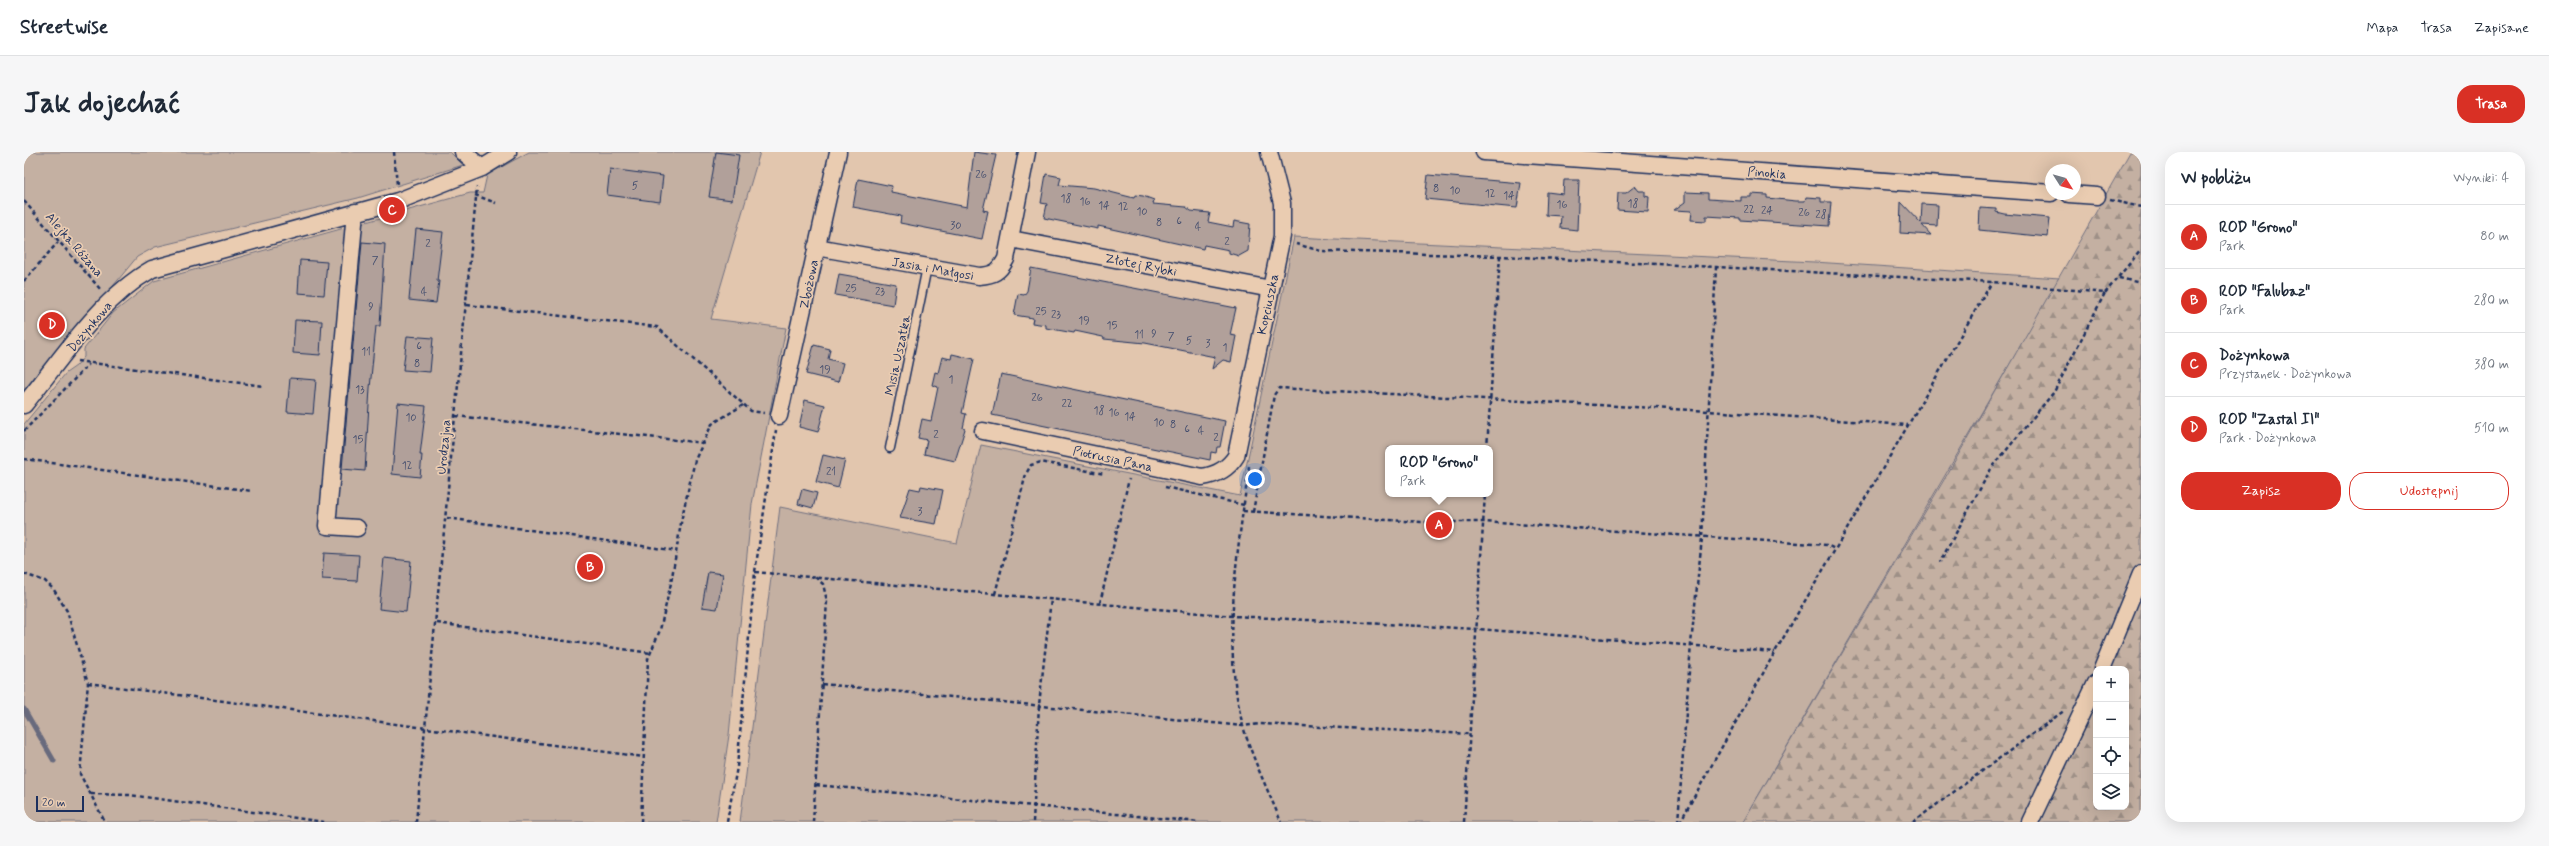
<!DOCTYPE html>
<html lang="pl">
<meta charset="utf-8">
<style>
body{margin:0;font-family:Mynerve,sans-serif;background:#f6f6f7;color:#1f2937}
.controls{position:absolute;right:12px;bottom:12px;display:grid;overflow:hidden;border-radius:8px;box-shadow:0 4px 16px #0002}
.controls button{width:36px;height:36px;display:grid;place-items:center;padding:0;border:0;border-bottom:1px solid #e0e1e3;background:#fff;color:#1f2937;font:20px sans-serif}
.compass{position:absolute;left:2021px;top:12px;width:36px;height:36px;border-radius:50%;background:#fff;box-shadow:0 4px 16px #0002;rotate:127deg}
.scale{position:absolute;left:12px;bottom:10px;width:48px;box-sizing:border-box;padding-left:4px;border:2px solid #1b2f5e;border-top:0;font-size:11px;line-height:14px;white-space:nowrap;color:#1b2f5e;-webkit-text-stroke:3px #eaccb1;paint-order:stroke}
.you{position:absolute;left:1231px;top:327px;width:14px;height:14px;margin:-10px;border:3px solid #fff;border-radius:50%;background:#1a73e8;box-shadow:0 0 0 6px #1a73e833}
.badge{display:grid;place-items:center;width:26px;height:26px;border-radius:50%;background:#d93025;color:#fff;font-size:13px;font-weight:700}
.pin{position:absolute;translate:-50% -50%;border:2px solid #fff;box-shadow:0 1px 4px #0006}
.popup{position:absolute;left:1361px;top:293px;width:108px;height:52px;box-sizing:border-box;display:grid;place-content:center;border-radius:8px;background:#fff;filter:drop-shadow(0 1px 3px #0005);font-size:13px;white-space:nowrap;color:#747a83}
.popup b{font-size:15px;color:#1f2937}
.popup::after{content:'';position:absolute;left:50%;top:100%;margin-left:-8px;border:8px solid transparent;border-top-color:#fff}
.list{margin:0;padding:0;list-style:none}
h2{display:flex;justify-content:space-between;align-items:center;height:52px;margin:0;padding:0 16px;font-size:17px}
h2 small{font-size:13px;font-weight:400;color:#747a83}
.list li{display:grid;grid-template-columns:26px 1fr auto;gap:12px;align-items:center;box-sizing:border-box;height:64px;padding:0 16px;border-top:1px solid #e0e1e3}
.list b{display:block;font-size:15px;white-space:nowrap}
.list p{margin:0;font-size:13px;white-space:nowrap;color:#747a83}
.list em{font-size:13px;font-style:normal;color:#747a83}
.actions{display:flex;gap:8px;padding:12px 16px}
.actions a{flex:1;padding:9px 0;border:1px solid #d93025;border-radius:16px;text-align:center;font-size:14px;color:#d93025}
.actions .main{background:#d93025;color:#fff}
.icon{flex:none;width:22px;height:22px;fill:none;stroke:currentColor;stroke-width:2;stroke-linecap:round;stroke-linejoin:round}
.map{position:relative;flex:none;width:2117px;height:670px;overflow:hidden;border-radius:16px}
header{display:flex;align-items:center;gap:24px;box-sizing:border-box;height:56px;padding:0 20px;background:#fff;border-bottom:1px solid #e0e1e3}
header strong{font-size:19px}
nav{display:flex;gap:22px;margin-inline-start:auto;font-size:14px}
.intro{display:flex;align-items:center;justify-content:space-between;box-sizing:border-box;height:96px;padding:0 24px}
h1{margin:0;font-size:28px}
.button{padding:10px 18px;border-radius:16px;background:#d93025;color:#fff;font-size:14px;font-weight:700}
main{display:flex;gap:24px;padding:0 24px}
aside{flex:1;background:#fff;border-radius:16px;box-shadow:0 4px 16px #0002}
.map>svg:first-child{display:block}
.green{fill:#c4b0a2;stroke:#707080;fill-rule:evenodd}
.forest{fill:url(#forest-firs);stroke:#707080;fill-rule:evenodd}
.lines{fill:none;stroke-linecap:round;stroke-linejoin:round}
.stream{stroke:#686a7d;stroke-width:5}
.building{fill:#b1a09a;stroke:#1b2f5e}
.service-casing{stroke:#1b2f5e;stroke-width:11}
.minor-casing{stroke:#1b2f5e;stroke-width:19}
.path{stroke:#1b2f5e;stroke-width:2.5;stroke-dasharray:4 3;stroke-linecap:butt}
.service{stroke:#eaccb1;stroke-width:8}
.minor{stroke:#eaccb1;stroke-width:16}
.labels{text-anchor:middle;stroke-width:3.5;stroke-linejoin:round;paint-order:stroke}
.number-label{font-size:11px;fill:#404b6d}
.street-label{font-size:13px;fill:#1b2f5e;stroke:#eaccb1}
</style>
<header>
<strong>Streetwise</strong>
<nav><a>Mapa</a><a>Trasa</a><a>Zapisane</a></nav>
</header>
<div class="intro"><h1>Jak dojechać</h1><a class="button">Trasa</a></div>
<main>
<div class="map">
<svg width="2117" height="670" viewBox="0 0 2117 670">
<defs>
<pattern id="forest-firs" width="22" height="20" patternUnits="userSpaceOnUse"><rect width="22" height="20" fill="#c4b0a2"/><path d="M5 1l3.5 6h-7zM16 11l3.5 6h-7z" fill="#9e9087"/></pattern>
</defs>
<rect width="100%" height="100%" fill="#e2c6ae"/>
<filter id="ink" filterUnits="userSpaceOnUse"><feTurbulence type="fractalNoise" baseFrequency=".025" numOctaves="2"/><feDisplacementMap in="SourceGraphic" scale="8" xChannelSelector="R" yChannelSelector="G"/><feConvolveMatrix kernelMatrix="1 2 1 2 8 2 1 2 1" color-interpolation-filters="sRGB"/></filter>
<g filter="url(#ink)">
<path class="green" d="M0 0H426L439 13 334 46 131 95 113 105 0 242Z
M505 0H736L687 167 762 176 728 352 705 583 692 670H0V272L42 221 52 214 60 205V197L89 161 130 129 446 41H459L463 23Z
M1270 85 1790 110 2036 126 1719 670H716L756 355 933 391 957 293 1216 344ZM1364 296H1466V342H1364Z"/>
<path class="forest" d="M2106 0H2117V670H1719L1924 321ZM2072 517H2102V655H2072Z"/>
<g class="lines">
<path class="stream" d="M0 557 30 609"/>
</g>
<path class="building" d="M692 0 715 3 708 48 685 45Z
M950 0 972 3 959 58 964 59 958 87 876 71 877 64 829 55 834 27 868 34 867 40 943 55Z
M586 17 639 24 636 50 583 43Z
M1022 22 1037 25 1035 33 1070 36 1110 46 1111 43 1119 44 1130 48 1129 52 1162 55 1167 59 1186 61 1184 70 1209 75 1210 69 1226 72 1224 99 1215 104 1205 101V98L1180 93 1179 97 1074 74V77L1020 66 1023 52 1017 51Z
M1404 23 1497 31 1493 56 1401 47Z
M1540 28H1555L1553 78 1536 76 1537 64 1522 63 1523 40 1539 42Z
M1611 34 1615 39H1621V44L1625 45 1624 60 1593 58 1594 41H1602Z
M1661 40 1684 41V47L1717 49V45H1727V42L1743 43V46L1772 49H1781L1782 45 1797 46V50H1807L1805 74 1716 68V66L1682 64V69L1667 68 1668 59 1650 58 1661 50Z
M1877 50 1897 71 1898 52 1914 53 1913 74 1898 73 1907 83 1876 81Z
M1956 56 1972 57V60L1980 62 2026 66 2024 85 1955 78Z
M392 77 419 80 413 129H415L412 151 385 148Z
M338 90 361 92 356 174H352L346 236 341 319 318 317Z
M276 108 303 110 300 143 274 141Z
M1007 116 1212 156 1206 183 1212 184 1207 210 1199 208 1188 217 1191 205 1121 191 1080 187 1079 185 1051 179 1050 181 1022 176V173L1008 171 1009 166 990 163 994 142 1000 143 1003 139Z
M815 122 872 132 869 153 811 143Z
M271 168 298 169 296 203 269 201Z
M383 184 409 186 406 220 379 218Z
M790 193 806 197 804 207 819 211 814 230 782 222Z
M928 202 950 207 938 261 942 262 939 276 941 277 931 309 900 302 903 288 894 286 898 267 907 269 914 235 908 233 911 220 914 221 918 205 927 207Z
M977 222 1201 269 1196 295H1193L1192 301 1187 300 1186 308 968 263Z
M266 226 292 228 289 262 263 260Z
M781 248 801 253 794 280 775 275Z
M374 251 402 254 396 303H398L396 325 368 322Z
M799 303 821 308 814 336 792 330Z
M897 334 919 338 912 372 876 366 886 336 896 338Z
M778 337 793 341 789 356 774 352Z
M300 401 335 403 333 429 298 427Z
M360 406 387 409 382 460 355 457Z
M684 420 699 422 693 457 678 455Z"/>
<g class="lines">
<defs>
<path id="service" d="M866 296 903 115"/>
<path id="minor" d="M439 0 458 16
M1460 0 2027 41
M2045 42 2073 44
M331 60 303 374 333 376
M987 87 1247 137
M792 95 955 124C970 123 975 120 982 107L1003 0
M0 253C38 206 76 147 128 117L374 49 458 16 484 0
M755 264 814 0
M959 279 1178 325C1193 323 1204 317 1212 304L1258 84V51L1245 0
M2078 517 2117 422
M2006 670 2072 531"/>
</defs>
<use href="#service" class="service-casing"/>
<use href="#minor" class="minor-casing"/>
<path class="path" d="M370 0 373 33
M451 43 472 51
M2086 48 2117 55
M0 49 77 138
M1272 92 1297 99 1476 104 1692 115 1968 130 2081 141 2030 240 1967 317 1916 410
M2095 126 2117 131
M0 129 35 89
M2081 141 2117 98
M443 153 633 175 727 259 740 261
M53 209 239 234
M432 264 679 291
M0 279 65 212
M1463 296 1476 104
M0 307 228 339
M1225 314C1214 399 1197 489 1219 574 1228 606 1244 638 1257 670
M1141 335 1220 353
M1219 359 1397 370H1460L1803 393 1811 397
M1229 360 1250 243 1255 236 1685 259 1884 273
M423 366 653 399
M731 420 1209 464 1453 477 1751 500
M0 422 21 429 30 438 43 459 64 531 56 622 81 670
M971 442 1002 322 1007 313 1017 310 1081 322
M1076 451 1105 327
M413 471 627 501
M64 531 620 605
M798 532 1219 574 1236 572 1446 582
M792 633 1175 670
M67 642 106 643 301 670
M392 670 453 35
M617 670 624 507 636 478 647 431 658 365 671 308 688 272 719 253
M703 670 713 615 731 420 752 278
M789 670 803 449 799 432 791 425
M1009 670 1015 553 1027 447
M1440 670 1461 342
M1654 670 1667 492 1678 386 1692 115
M1656 670 1751 500 1968 130
M1889 670 2041 558"/>
<use href="#service" class="service"/>
<use href="#minor" class="minor"/>
</g>
</g>
<g class="labels">
<g class="number-label">
<text x="957" y="26">26</text>
<text x="611" y="37">5</text>
<text x="1412" y="40">8</text>
<text x="1431" y="42">10</text>
<text x="1466" y="45">12</text>
<text x="1485" y="47">14</text>
<text x="1042" y="50">18</text>
<text x="1061" y="53">16</text>
<text x="1609" y="55">18</text>
<text x="1538" y="56">16</text>
<text x="1080" y="57">14</text>
<text x="1099" y="58">12</text>
<text x="1725" y="61">22</text>
<text x="1743" y="62">24</text>
<text x="1118" y="63">10</text>
<text x="1780" y="64">26</text>
<text x="1797" y="66">28</text>
<text x="1155" y="72">6</text>
<text x="1135" y="74">8</text>
<text x="932" y="77">30</text>
<text x="1174" y="78">4</text>
<text x="1203" y="93">2</text>
<text x="404" y="95">2</text>
<text x="351" y="112">7</text>
<text x="827" y="140">25</text>
<text x="400" y="143">4</text>
<text x="856" y="143">23</text>
<text x="347" y="158">9</text>
<text x="1017" y="163">25</text>
<text x="1032" y="166">23</text>
<text x="1060" y="172">19</text>
<text x="1088" y="177">15</text>
<text x="1130" y="185">9</text>
<text x="1115" y="186">11</text>
<text x="1147" y="188">7</text>
<text x="1165" y="192">5</text>
<text x="1184" y="195">3</text>
<text x="395" y="197">6</text>
<text x="1201" y="199">1</text>
<text x="342" y="203">11</text>
<text x="393" y="215">8</text>
<text x="801" y="221">19</text>
<text x="927" y="231">1</text>
<text x="336" y="241">13</text>
<text x="1013" y="249">26</text>
<text x="1043" y="255">22</text>
<text x="1075" y="262">18</text>
<text x="1090" y="264">16</text>
<text x="1106" y="268">14</text>
<text x="387" y="269">10</text>
<text x="1135" y="274">10</text>
<text x="1149" y="276">8</text>
<text x="1163" y="280">6</text>
<text x="1177" y="282">4</text>
<text x="912" y="286">2</text>
<text x="1192" y="289">2</text>
<text x="334" y="291">15</text>
<text x="383" y="317">12</text>
<text x="807" y="323">21</text>
<text x="896" y="363">3</text>
</g>
<g class="street-label">
<text transform="translate(1743 20) rotate(4)" y="5">Pinokia</text>
<text transform="translate(51 92) rotate(49)" y="5">Alejka Różana</text>
<text transform="translate(1117 112) rotate(11)" y="5">Złotej Rybki</text>
<text transform="translate(909 116) rotate(10)" y="5">Jasia i Małgosi</text>
<text transform="translate(784 132) rotate(-78)" y="5">Zbożowa</text>
<text transform="translate(1243 152) rotate(-78)" y="5">Kopciuszka</text>
<text transform="translate(65 174) rotate(-50)" y="5">Dożynkowa</text>
<text transform="translate(873 203) rotate(-78)" y="5">Misia Uszatka</text>
<text transform="translate(419 295) rotate(-85)" y="5">Urodzajna</text>
<text transform="translate(1089 306) rotate(12)" y="5">Piotrusia Pana</text>
</g>
</g>
</svg>
<div class="controls">
<button>+</button>
<button>−</button>
<button><svg class="icon" aria-label="locate" viewBox="0 0 24 24"><circle cx="12" cy="12" r="6"/><path d="M12 2v4M12 18v4M2 12h4M18 12h4"/></svg></button>
<button><svg class="icon" aria-label="layers" viewBox="0 0 24 24"><path d="M12 4l9 5-9 5-9-5zM3 14l9 5 9-5"/></svg></button>
</div>
<svg class="compass" viewBox="-18 -18 36 36"><path d="M0-13l5 13h-10z" fill="#e53935"/><path d="M0 13l5-13h-10z" fill="#747a83"/></svg>
<div class="scale">20 m</div>
<div class="you"></div>
<div class="pin badge" style="left:1415px;top:373px">A</div>
<div class="popup"><b>ROD &quot;Grono&quot;</b>Park</div>
<div class="pin badge" style="left:566px;top:415px">B</div>
<div class="pin badge" style="left:368px;top:58px">C</div>
<div class="pin badge" style="left:28px;top:173px">D</div>
</div>
<aside>
<h2>W pobliżu<small>Wyniki: 4</small></h2>
<ul class="list">
<li><span class="badge">A</span><div><b>ROD &quot;Grono&quot;</b><p>Park</p></div><em>80 m</em></li>
<li><span class="badge">B</span><div><b>ROD &quot;Falubaz&quot;</b><p>Park</p></div><em>280 m</em></li>
<li><span class="badge">C</span><div><b>Dożynkowa</b><p>Przystanek · Dożynkowa</p></div><em>380 m</em></li>
<li><span class="badge">D</span><div><b>ROD &quot;Zastal II&quot;</b><p>Park · Dożynkowa</p></div><em>510 m</em></li>
</ul>
<div class="actions"><a class="main">Zapisz</a><a>Udostępnij</a></div>
</aside>
</main>
